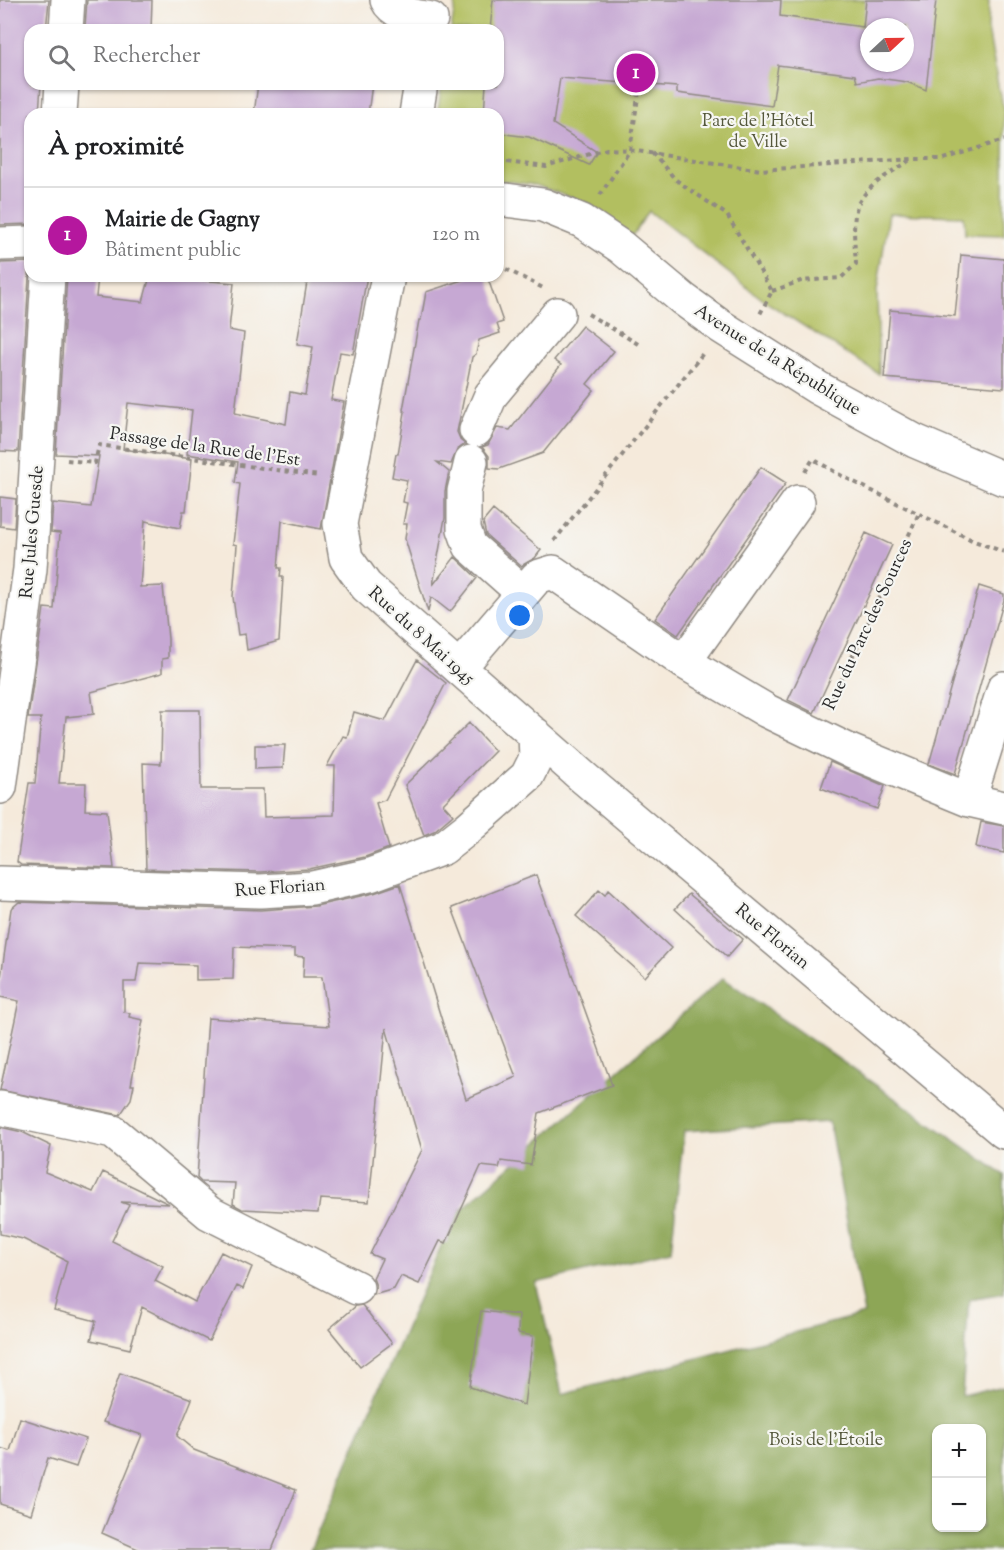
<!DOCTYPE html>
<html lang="fr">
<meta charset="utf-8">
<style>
body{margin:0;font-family:"Sorts Mill Goudy",serif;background:#f6f6f6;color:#202124}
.controls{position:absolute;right:18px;bottom:18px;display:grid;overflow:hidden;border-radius:12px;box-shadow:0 2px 4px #0004}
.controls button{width:54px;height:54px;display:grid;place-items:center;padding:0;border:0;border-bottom:2px solid #e0e0e0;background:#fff;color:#202124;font:30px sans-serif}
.compass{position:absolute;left:860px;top:18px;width:54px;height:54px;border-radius:50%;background:#fff;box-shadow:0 2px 4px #0004;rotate:68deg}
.you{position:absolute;left:520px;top:616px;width:21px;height:21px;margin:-15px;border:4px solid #fff;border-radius:50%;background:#1a73e8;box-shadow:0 0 0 9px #1a73e833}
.badge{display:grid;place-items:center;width:39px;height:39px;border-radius:50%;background:#b5179e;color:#fff;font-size:20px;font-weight:700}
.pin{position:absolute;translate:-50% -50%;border:3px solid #fff;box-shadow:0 2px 6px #0006}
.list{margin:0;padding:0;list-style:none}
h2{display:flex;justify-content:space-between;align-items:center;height:78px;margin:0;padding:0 24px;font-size:26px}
h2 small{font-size:20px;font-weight:400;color:#757577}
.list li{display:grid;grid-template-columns:39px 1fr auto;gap:18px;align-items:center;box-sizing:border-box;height:96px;padding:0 24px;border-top:2px solid #e0e0e0}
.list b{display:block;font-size:22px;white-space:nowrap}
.list p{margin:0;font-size:20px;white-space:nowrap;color:#757577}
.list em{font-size:20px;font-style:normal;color:#757577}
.icon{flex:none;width:33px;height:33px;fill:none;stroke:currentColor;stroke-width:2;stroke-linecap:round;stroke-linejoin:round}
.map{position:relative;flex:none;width:1004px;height:1550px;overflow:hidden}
.search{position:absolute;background:#fff;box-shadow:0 2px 4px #0004;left:24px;top:24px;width:480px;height:66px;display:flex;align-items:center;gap:15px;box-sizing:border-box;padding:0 21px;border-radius:18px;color:#757577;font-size:22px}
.panel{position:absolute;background:#fff;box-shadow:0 2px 4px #0004;left:24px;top:108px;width:480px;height:174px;border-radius:18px}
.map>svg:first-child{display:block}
.green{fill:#b2bf61;stroke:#6e7546;stroke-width:1.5;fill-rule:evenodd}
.forest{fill:#8da657;stroke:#5c6841;stroke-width:1.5;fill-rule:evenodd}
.building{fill:#c6a8d3;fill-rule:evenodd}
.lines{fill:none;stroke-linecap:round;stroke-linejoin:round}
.minor-casing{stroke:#908a83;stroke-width:36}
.path{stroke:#908a83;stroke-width:4;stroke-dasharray:4.5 4.5;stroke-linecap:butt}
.minor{stroke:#fff;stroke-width:33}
.labels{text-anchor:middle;stroke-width:4.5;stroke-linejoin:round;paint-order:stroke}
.park-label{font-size:18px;fill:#54573b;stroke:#f6f6f2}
.street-label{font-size:18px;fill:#2b2b2b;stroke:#f6f6f2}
</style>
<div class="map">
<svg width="1004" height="1550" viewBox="0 0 1004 1550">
<rect width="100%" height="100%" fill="#f6f6f2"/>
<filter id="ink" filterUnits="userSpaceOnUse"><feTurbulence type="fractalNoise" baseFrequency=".0167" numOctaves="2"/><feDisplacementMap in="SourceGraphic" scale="12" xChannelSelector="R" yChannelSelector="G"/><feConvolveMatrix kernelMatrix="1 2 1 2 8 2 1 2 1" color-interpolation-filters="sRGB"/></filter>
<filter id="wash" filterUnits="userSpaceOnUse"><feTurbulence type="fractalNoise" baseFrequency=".008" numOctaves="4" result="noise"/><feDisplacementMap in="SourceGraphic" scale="24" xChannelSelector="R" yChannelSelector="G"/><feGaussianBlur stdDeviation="1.35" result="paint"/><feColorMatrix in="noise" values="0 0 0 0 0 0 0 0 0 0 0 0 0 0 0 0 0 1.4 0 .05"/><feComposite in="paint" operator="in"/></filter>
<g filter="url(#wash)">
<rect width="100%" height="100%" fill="#f5eadb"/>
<path class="green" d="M456 0H989L988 29 999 91 1004 108V235L965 234 964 216 889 214 877 291 879 374 766 302 649 211 632 236 589 204 535 185 498 180V114H437L442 84H498V30H451ZM869 27H905V63H869Z"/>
<path class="forest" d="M723 978 1004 1175V1293L969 1299 962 1396 1004 1386V1550H310L454 1216ZM829 1122 864 1314 562 1394 536 1283 671 1251 684 1131ZM936 1428H982V1528H936Z"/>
<g id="blocks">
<path class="building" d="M0 0H49L46 30H30V84H41L39 114H30V224L0 225Z
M87 0H152L151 30H111L85 27Z
M493 0H781L780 16 863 27 866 0H936L926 90 907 82 878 78 857 82 855 75 778 65 772 106 677 93V87L560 78 553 124 597 152 589 165 529 137 498 133V114H484L486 84H498V30H490ZM869 27H905V63H869Z
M258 84H372L368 114H254Z
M961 255 1004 259V388L884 378 890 310 955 316Z
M30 262 18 452 0 451V263Z
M67 276H98L96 297 143 302 150 276 234 283 229 330 244 333 235 413 286 424 290 392 305 395 313 347 297 344 308 276H367L353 354 340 352 331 400 344 402 321 529 282 521 278 568H281L280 577H283L279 641 247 650 245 634 238 635 233 597 237 545 233 544 240 484 235 483 238 462 187 454 192 410 128 403 123 449 192 459 186 511H183L180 528 145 521 140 587 163 586 168 639V658L162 659V673L91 692 94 714 66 717 59 783H86L85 810 107 811 114 868 21 865 17 862 29 783H35L41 718H28L44 608 54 609 60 533 51 532 53 503 91 507 99 456 56 454Z
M474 276H487L503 322 497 324 500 333 479 340 476 354 472 357 457 432 461 441 465 444 457 450 451 464 437 462 449 472 445 491V518L433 585 455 557 477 578 450 612 431 597 428 612 405 539 407 524H403L407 503 403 502 407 480 392 477 396 454H398L405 412 403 410 419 320H421L426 292Z
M582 326 614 351 587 384 594 390 543 453 499 469 489 468V456L482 447 488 445 497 428 510 430 561 365 554 360Z
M761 467 786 483 678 635 655 619Z
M0 497 16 499 14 528 0 526Z
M493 510 541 550 535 558 521 566 486 535 483 522Z
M866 533 892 545 814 713 788 700Z
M979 586 1004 594V600L955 774 929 764Z
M417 660 446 683 385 800 376 803 389 848 365 857 309 869 260 872 146 869 143 763 161 764 162 710H200L201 789H263L264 817 334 815 335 766H327L343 736 347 737 354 712 385 721Z
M469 723 495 751 443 804 453 815 434 831 424 835 405 785Z
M255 745H285L283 768 255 769Z
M830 762 885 786 877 809 821 788Z
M981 822 1004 826V853L976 847Z
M536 875 612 1085 539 1113 531 1165 501 1161 499 1168 481 1166 446 1243 440 1241 419 1284 401 1276 394 1289 374 1295 376 1286 373 1278 382 1259 370 1254 422 1150 386 1028 369 1202 320 1199 318 1213 242 1209 233 1204 235 1183 201 1182 197 1178 208 1018 329 1026 322 977H303L304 957 295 956V949L234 947 233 979 196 980V965L139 963 136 982H124V1012L130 1013 129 1017 143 1020 131 1085H134L131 1099 120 1115 0 1090 19 1001 0 997V984L11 909 19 902 261 910 316 906 374 893 400 884 466 1099 516 1077 452 908Z
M599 890 605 895 608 890 671 948 645 977 576 916Z
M689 894 743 939 727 957 675 909Z
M0 1127 22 1132 51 1146 45 1172 93 1192 103 1172 169 1204 121 1202 129 1205 112 1241 163 1266 155 1281 195 1302 221 1252 252 1267 243 1289 237 1286 209 1341 142 1307 130 1349 91 1340 96 1321 54 1310 67 1261 23 1239 0 1234Z
M362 1305 392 1343 360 1367 329 1329 356 1306Z
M481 1311 519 1315 518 1333 533 1336 524 1405 470 1387Z
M120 1373 192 1399 177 1436 194 1450 296 1490 272 1550H140L102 1533 142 1435 103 1422Z
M20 1418 86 1439 76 1467 48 1458 31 1514 0 1504V1448L10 1451Z"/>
</g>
</g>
<g filter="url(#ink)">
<use href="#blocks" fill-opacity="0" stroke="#908a83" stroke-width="1.5"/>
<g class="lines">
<defs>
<path id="minor" d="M387 0C394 15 416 16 431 19
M66 30 68 0
M60 114 62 84
M416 114 421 84
M498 199 543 205 582 221 621 247 683 299 720 326 818 388 915 441 1004 479
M0 244 30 243
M388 276 340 524 346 558 366 586 584 778 1004 1132
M476 430 491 395 558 314
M471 462 464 491V529L470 546 523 593
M684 662 798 502
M459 668 537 577 553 572 684 662 767 711 852 752 969 800 1004 808
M0 787 30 569 48 276
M969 800 1004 688
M0 883 260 891 312 888 370 875 443 848 467 829 527 776 536 758 535 734
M0 1108 113 1132 209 1213 357 1288"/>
</defs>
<use href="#minor" class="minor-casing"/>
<path class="path" d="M652 153 676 180 727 215 772 291 760 314
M498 161 546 167 607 149 630 150 761 170 912 159H943L1004 140
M600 195 630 150 640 84
M498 265 543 288
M772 291 801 281 841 278 856 264C855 247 851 217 859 202 870 183 894 171 911 160
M588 314 638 344
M67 460 95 463 99 445 319 476
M805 472 813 459 842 476 974 541 1004 552
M554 541 704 352
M829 707 919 513"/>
<use href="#minor" class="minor"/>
</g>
</g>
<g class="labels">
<g class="park-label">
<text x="758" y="126">Parc de l'Hôtel<tspan x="758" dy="21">de Ville</tspan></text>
<text x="826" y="1445">Bois de l'Étoile</text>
</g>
<g class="street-label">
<text transform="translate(778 359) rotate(32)" y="6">Avenue de la République</text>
<text transform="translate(205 446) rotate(8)" y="6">Passage de la Rue de l'Est</text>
<text transform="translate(31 532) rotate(-85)" y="6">Rue Jules Guesde</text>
<text transform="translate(867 624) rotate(-65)" y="6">Rue du Parc des Sources</text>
<text transform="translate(422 635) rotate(42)" y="6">Rue du 8 Mai 1945</text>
<text transform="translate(280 887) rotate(-4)" y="6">Rue Florian</text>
<text transform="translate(773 936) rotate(40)" y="6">Rue Florian</text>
</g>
</g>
</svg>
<div class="controls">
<button>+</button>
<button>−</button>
</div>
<svg class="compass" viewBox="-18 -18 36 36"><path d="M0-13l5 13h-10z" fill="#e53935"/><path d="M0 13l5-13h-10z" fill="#757577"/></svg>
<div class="you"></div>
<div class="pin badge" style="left:636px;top:73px">1</div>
<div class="search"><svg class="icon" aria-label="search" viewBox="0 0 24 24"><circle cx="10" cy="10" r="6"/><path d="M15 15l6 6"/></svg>Rechercher</div>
<section class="panel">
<h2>À proximité<small></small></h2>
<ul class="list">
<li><span class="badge">1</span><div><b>Mairie de Gagny</b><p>Bâtiment public</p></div><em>120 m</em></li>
</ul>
</section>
</div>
